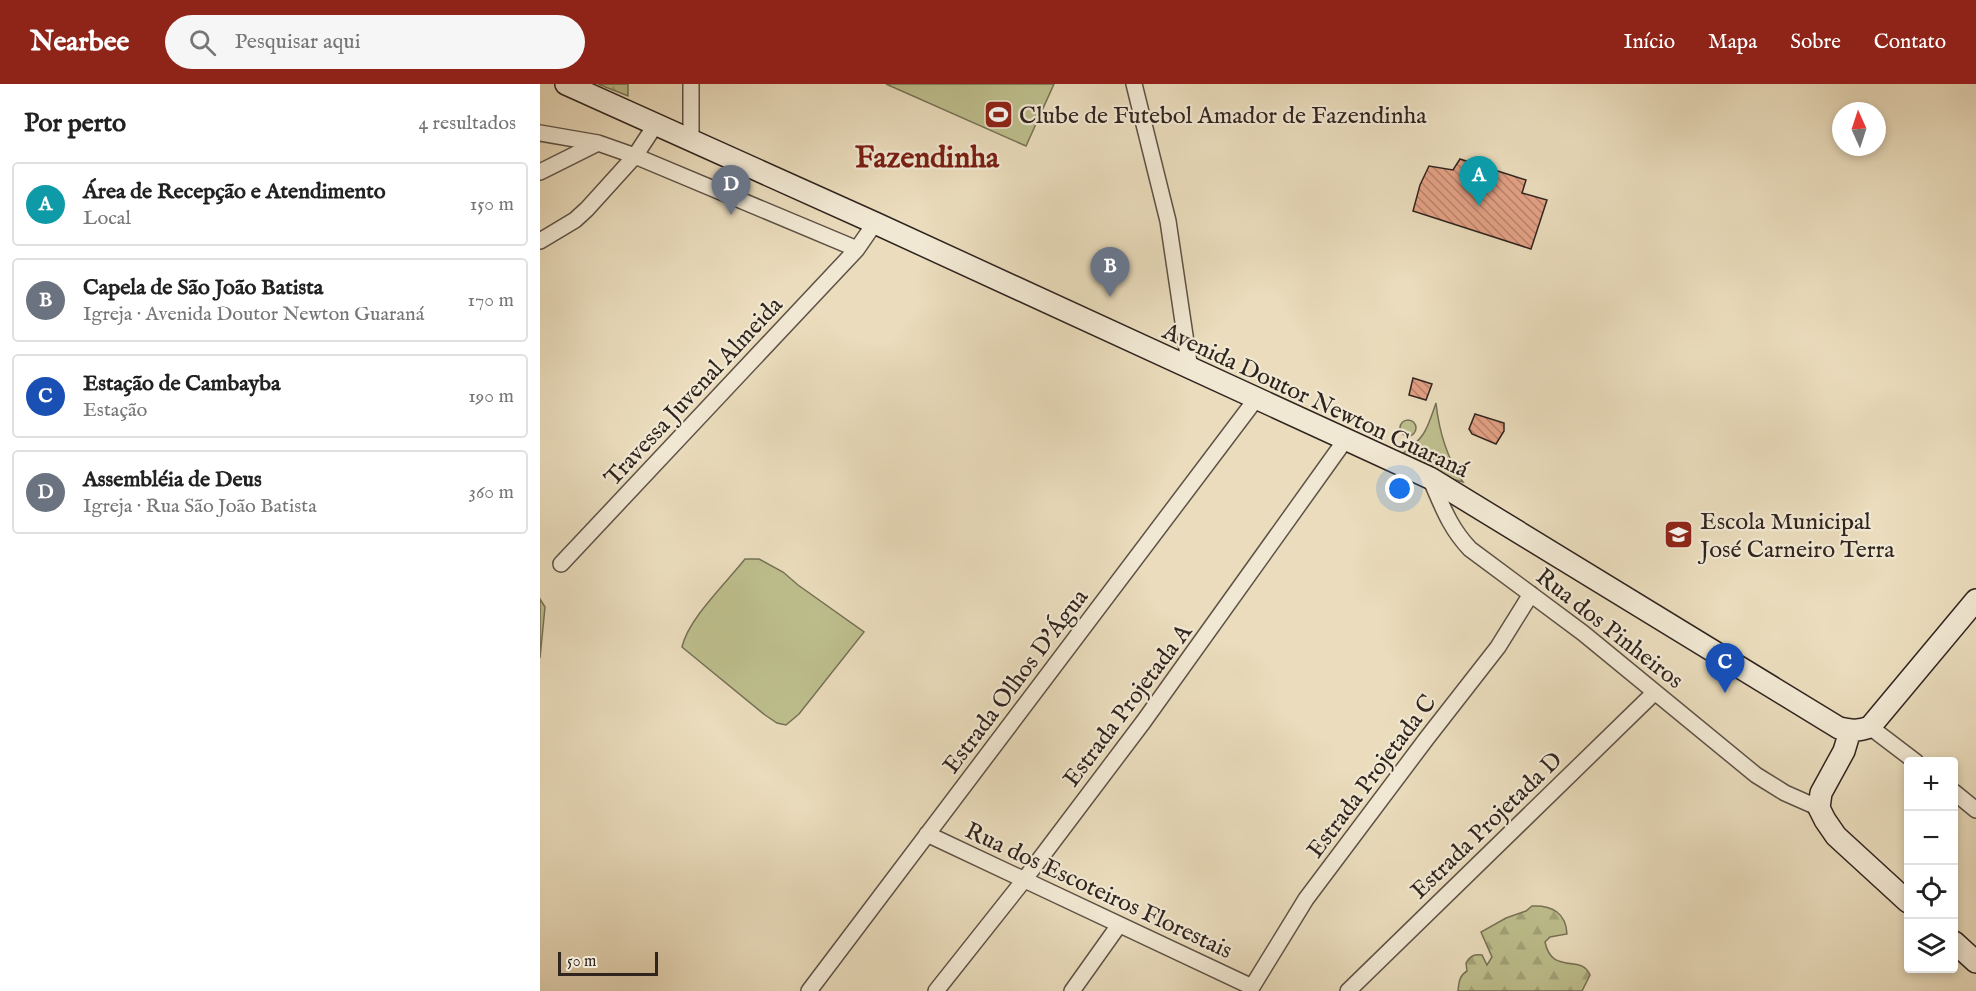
<!DOCTYPE html>
<html lang="pt">
<meta charset="utf-8">
<style>
body{margin:0;font-family:"IM FELL English",serif;background:#f6f6f6;color:#222}
.controls{position:absolute;right:18px;bottom:18px;display:grid;overflow:hidden;border-radius:6px;box-shadow:0 3px 9px #0003}
.controls button{width:54px;height:54px;display:grid;place-items:center;padding:0;border:0;border-bottom:2px solid #e0e0e0;background:#fff;color:#222;font:30px sans-serif}
.compass{position:absolute;left:1292px;top:18px;width:54px;height:54px;border-radius:50%;background:#fff;box-shadow:0 3px 9px #0003;rotate:357deg}
.scale{position:absolute;left:18px;bottom:15px;width:100px;box-sizing:border-box;padding-left:6px;border:3px solid #30241f;border-top:0;font-size:16px;line-height:21px;white-space:nowrap;color:#30241f;-webkit-text-stroke:4px #f1e8d3;paint-order:stroke}
.you{position:absolute;left:860px;top:405px;width:21px;height:21px;margin:-15px;border:4px solid #fff;border-radius:50%;background:#1a73e8;box-shadow:0 0 0 9px #1a73e833}
.badge{display:grid;place-items:center;width:39px;height:39px;border-radius:50%;background:#8f2418;color:#fff;font-size:20px;font-weight:700}
.pin{position:absolute;translate:-50% -50px;filter:drop-shadow(0 2px 3px #0008)}
.pin::after{content:'';position:absolute;top:32px;width:21px;height:18px;background:inherit;clip-path:polygon(0 0,100% 0,50% 100%)}
.list{margin:0;padding:0;list-style:none}
h2{display:flex;justify-content:space-between;align-items:center;height:78px;margin:0;padding:0 24px;font-size:26px}
h2 small{font-size:20px;font-weight:400;color:#767676}
.list li{display:grid;grid-template-columns:39px 1fr auto;gap:18px;align-items:center;box-sizing:border-box;height:84px;margin:0 12px 12px;padding:0 12px;border:2px solid #e0e0e0;border-radius:6px}
.list b{display:block;font-size:22px;white-space:nowrap}
.list p{margin:0;font-size:20px;white-space:nowrap;color:#767676}
.list em{font-size:20px;font-style:normal;color:#767676}
.icon{flex:none;width:33px;height:33px;fill:none;stroke:currentColor;stroke-width:2;stroke-linecap:round;stroke-linejoin:round}
.map{position:relative;flex:none;width:1436px;height:907px;overflow:hidden}
header{display:flex;align-items:center;gap:36px;box-sizing:border-box;height:84px;padding:0 30px;background:#8f2418;color:#fff}
header strong{font-size:28px}
nav{display:flex;gap:33px;margin-inline-start:auto;font-size:21px}
.search{width:420px;height:54px;background:#f6f6f6;display:flex;align-items:center;gap:15px;box-sizing:border-box;padding:0 21px;border-radius:33px;color:#767676;font-size:22px}
main{display:flex}
aside{flex:1;background:#fff}
.map>svg:first-child{display:block}
.green{fill:#bdbe8c;stroke:#767156;stroke-width:1.5}
.forest{fill:url(#forest-firs);stroke:#767156;stroke-width:1.5}
.building{fill:url(#building-back-hatch);stroke:#30241f;stroke-width:1.5}
.lines{fill:none;stroke-linecap:round;stroke-linejoin:round}
.street-casing{stroke:#5e5246;stroke-width:18}
.secondary-casing{stroke:#30241f;stroke-width:24}
.street{stroke:#f1e8d3;stroke-width:15}
.secondary{stroke:#f1e8d3;stroke-width:21}
.labels{text-anchor:middle;stroke-width:4.5;stroke-linejoin:round;paint-order:stroke}
.poi-label{font-size:24px;fill:#30241f;stroke:#f1e8d3;text-anchor:start}
.street-label{font-size:24px;fill:#30241f;stroke:#f1e8d3}
.district-label{font-size:30px;font-weight:bold;fill:#7a1f14;stroke:#f1e8d3}
</style>
<header>
<strong>Nearbee</strong>
<div class="search"><svg class="icon" aria-label="search" viewBox="0 0 24 24"><circle cx="10" cy="10" r="6"/><path d="M15 15l6 6"/></svg>Pesquisar aqui</div>
<nav><a>Início</a><a>Mapa</a><a>Sobre</a><a>Contato</a></nav>
</header>
<main>
<aside>
<h2>Por perto<small>4 resultados</small></h2>
<ul class="list">
<li><span class="badge" style="background:#0f9aa8">A</span><div><b>Área de Recepção e Atendimento</b><p>Local</p></div><em>150 m</em></li>
<li><span class="badge" style="background:#6b7280">B</span><div><b>Capela de São João Batista</b><p>Igreja · Avenida Doutor Newton Guaraná</p></div><em>170 m</em></li>
<li><span class="badge" style="background:#1a4fb4">C</span><div><b>Estação de Cambayba</b><p>Estação</p></div><em>190 m</em></li>
<li><span class="badge" style="background:#6b7280">D</span><div><b>Assembléia de Deus</b><p>Igreja · Rua São João Batista</p></div><em>360 m</em></li>
</ul>
</aside>
<div class="map">
<svg width="1436" height="907" viewBox="0 0 1436 907">
<defs>
<pattern id="forest-firs" width="22" height="20" patternUnits="userSpaceOnUse" patternTransform="scale(1.5)"><rect width="22" height="20" fill="#bdbe8c"/><path d="M5 1l3.5 6h-7zM16 11l3.5 6h-7z" fill="#a3a378"/></pattern>
<pattern id="building-back-hatch" width="6" height="6" patternUnits="userSpaceOnUse" patternTransform="scale(1.5)"><rect width="6" height="6" fill="#e4a185"/><path d="M-1 5l2 2M0 0l6 6M5-1l2 2" fill="none" stroke="#b9836c"/></pattern>
</defs>
<rect width="100%" height="100%" fill="#eadcbc"/>
<filter id="stains"><feTurbulence type="fractalNoise" baseFrequency=".00333" numOctaves="4"/><feColorMatrix values="0 0 0 0 .2 0 0 0 0 .09 0 0 0 0 .02 0 0 0 .5 -.17"/></filter>
<radialGradient id="worn" r=".72"><stop offset=".6" stop-color="#630" stop-opacity="0"/><stop offset="1" stop-color="#630" stop-opacity=".3"/></radialGradient>
<path class="green" d="M346 0H514L486 62Z
M896 319C899 348 907 374 923 398L909 394 889 381 862 370C886 353 887 345 896 319Z
M860 344a8 8 0 1 1 16 0a8 8 0 1 1-16 0Z
M205 475H219L243 488 258 501 324 548 259 630 246 641 237 639 225 631 142 563C148 535 187 498 205 475Z"/>
<path class="forest" d="M58 0H88V12Z
M0 515 5 523 0 574Z
M992 822C1012 821 1026 829 1027 850L1010 853 1005 858C1012 892 1041 869 1050 891L1042 907H918C919 898 919 892 927 887L926 879C930 872 934 870 942 871L947 881 952 873 941 848 966 834 986 827Z"/>
<path class="building" d="M920 75 986 96 982 109 1007 116 991 165 873 127 880 101 889 82 913 86Z
M873 294 892 300 886 316 869 311Z
M935 330 964 339V347L956 360 932 350 929 345Z"/>
<g class="lines">
<defs>
<path id="street" d="M151 0V56
M594 0 628 137 650 285
M0 49 58 59 95 72 317 165 335 139
M0 88 58 59
M0 157 35 136 47 125 95 72 116 40
M890 394C902 421 909 443 930 465L1043 549 1216 691 1245 709 1279 724
M21 480 317 165
M1330 643 1376 678
M1414 708 1436 726
M387 750 712 903 766 815 887 654 958 563 991 510
M269 907 716 315
M396 907 484 796 604 637 806 355
M532 907 579 841
M808 907 1115 608"/>
<path id="secondary" d="M26 0 335 139 890 394 1299 644C1311 647 1319 647 1330 643L1436 516
M1310 647 1304 667 1281 709 1279 724 1285 736 1296 752 1368 818
M1414 858 1436 878"/>
</defs>
<use href="#street" class="street-casing"/>
<use href="#secondary" class="secondary-casing"/>
<use href="#street" class="street"/>
<use href="#secondary" class="secondary"/>
</g>
<defs>
<symbol id="stadium-square" viewBox="-11 -11 22 22"><rect x="-9" y="-9" width="18" height="18" rx="4" fill="#8f2418" stroke="#f1e8d3"/><path d="M0-5a6.5 5 0 1 0 0 10a6.5 5 0 1 0 0-10ZM-3.5-1.8h7v3.6h-7Z" fill="#fff"/></symbol>
<symbol id="school-square" viewBox="-11 -11 22 22"><rect x="-9" y="-9" width="18" height="18" rx="4" fill="#8f2418" stroke="#f1e8d3"/><path d="M0-5L7-2L0 1L-7-2ZM-4 1L0 2.5L4 1V4Q0 6-4 4Z" fill="#fff"/></symbol>
</defs>
<g fill-rule="evenodd">
<use href="#stadium-square" x="442" y="14" width="33" height="33"/>
<use href="#school-square" x="1122" y="434" width="33" height="33"/>
</g>
<g class="labels">
<g class="poi-label">
<text x="479" y="39">Clube de Futebol Amador de Fazendinha</text>
<text x="1160" y="445">Escola Municipal<tspan x="1160" dy="28">José Carneiro Terra</tspan></text>
</g>
<g class="street-label">
<text transform="translate(153 307) rotate(-47)" y="8">Travessa Juvenal Almeida</text>
<text transform="translate(776 316) rotate(25)" y="8">Avenida Doutor Newton Guaraná</text>
<text transform="translate(1070 544) rotate(38)" y="8">Rua dos Pinheiros</text>
<text transform="translate(475 597) rotate(-53)" y="8">Estrada Olhos D'Água</text>
<text transform="translate(587 621) rotate(-53)" y="8">Estrada Projetada A</text>
<text transform="translate(831 692) rotate(-53)" y="8">Estrada Projetada C</text>
<text transform="translate(946 741) rotate(-44)" y="8">Estrada Projetada D</text>
<text transform="translate(559 806) rotate(25)" y="8">Rua dos Escoteiros Florestais</text>
</g>
<g class="district-label">
<text x="387" y="83">Fazendinha</text>
</g>
</g>
<rect width="100%" height="100%" filter="url(#stains)"/>
<rect width="100%" height="100%" fill="url(#worn)"/>
</svg>
<div class="controls">
<button>+</button>
<button>−</button>
<button><svg class="icon" aria-label="locate" viewBox="0 0 24 24"><circle cx="12" cy="12" r="6"/><path d="M12 2v4M12 18v4M2 12h4M18 12h4"/></svg></button>
<button><svg class="icon" aria-label="layers" viewBox="0 0 24 24"><path d="M12 4l9 5-9 5-9-5zM3 14l9 5 9-5"/></svg></button>
</div>
<svg class="compass" viewBox="-18 -18 36 36"><path d="M0-13l5 13h-10z" fill="#e53935"/><path d="M0 13l5-13h-10z" fill="#767676"/></svg>
<div class="scale">50 m</div>
<div class="you"></div>
<div class="pin badge" style="left:939px;top:122px;background:#0f9aa8">A</div>
<div class="pin badge" style="left:570px;top:213px;background:#6b7280">B</div>
<div class="pin badge" style="left:1185px;top:609px;background:#1a4fb4">C</div>
<div class="pin badge" style="left:191px;top:131px;background:#6b7280">D</div>
</div>
</main>
